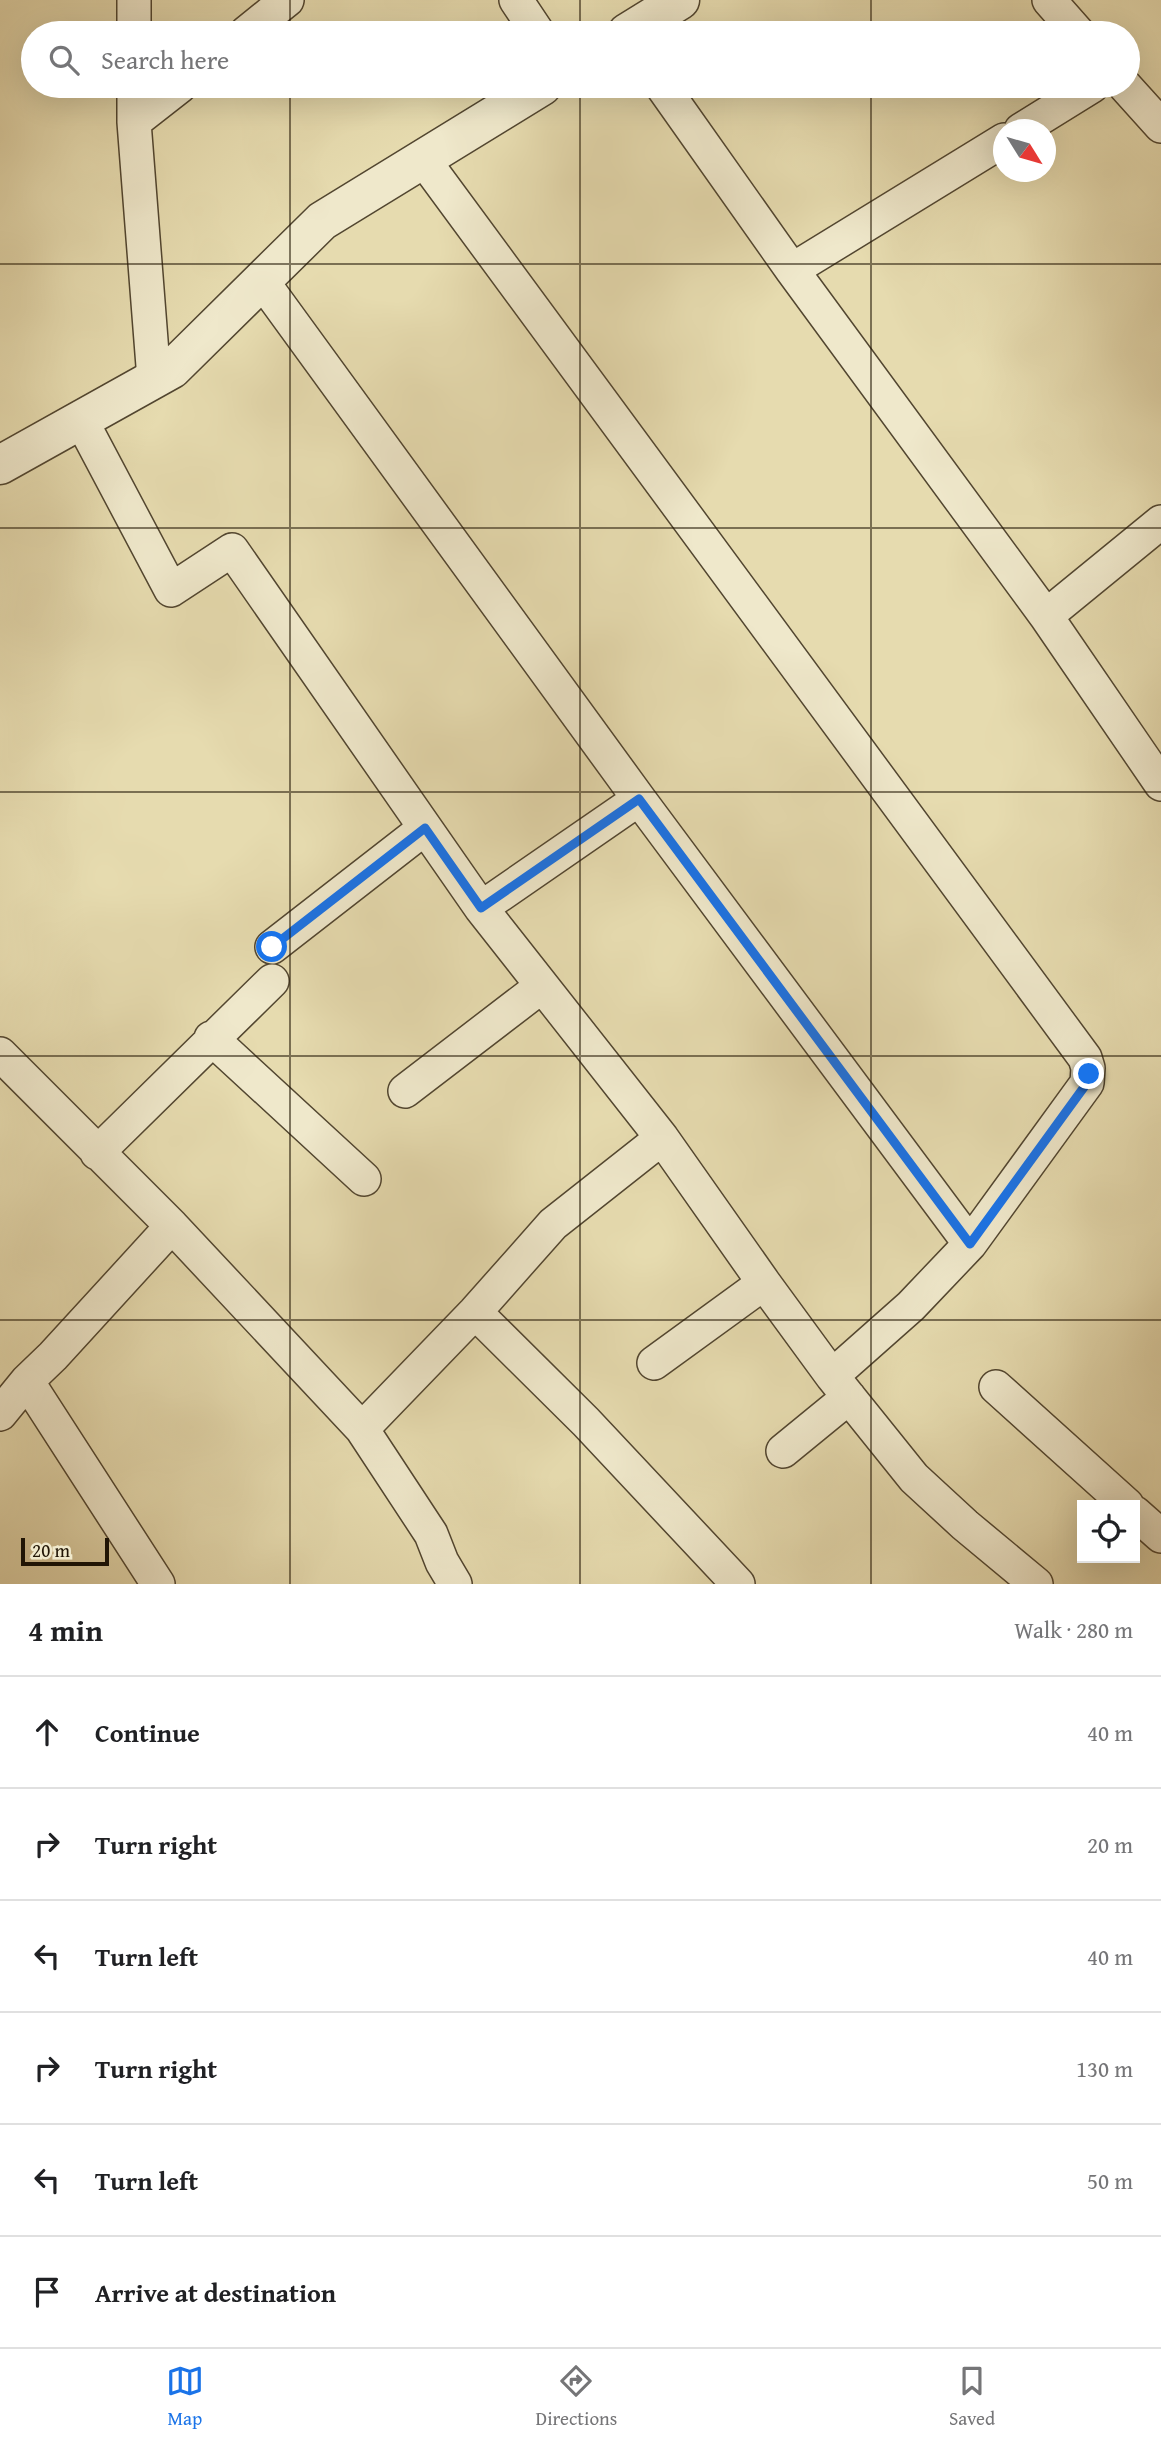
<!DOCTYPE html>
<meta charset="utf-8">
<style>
body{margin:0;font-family:"Gentium Book Plus",serif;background:#f2f2f2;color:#202124}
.controls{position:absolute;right:21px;bottom:21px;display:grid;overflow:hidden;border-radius:0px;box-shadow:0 7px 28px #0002}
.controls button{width:63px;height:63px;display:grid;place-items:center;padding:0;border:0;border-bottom:2px solid #e0e0e0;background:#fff;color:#202124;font:35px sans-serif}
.compass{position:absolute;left:993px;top:119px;width:63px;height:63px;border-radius:50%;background:#fff;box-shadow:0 7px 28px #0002;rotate:127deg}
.scale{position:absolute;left:21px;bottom:18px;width:88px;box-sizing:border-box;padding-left:7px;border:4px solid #211505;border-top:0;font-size:19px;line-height:24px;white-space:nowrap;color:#211505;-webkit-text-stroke:5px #efe8cb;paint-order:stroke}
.stop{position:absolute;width:21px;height:21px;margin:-16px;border:5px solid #1a73e8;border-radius:50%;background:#fff}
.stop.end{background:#1a73e8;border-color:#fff;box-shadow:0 2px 7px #0008}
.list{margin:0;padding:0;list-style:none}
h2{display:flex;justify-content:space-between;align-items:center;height:91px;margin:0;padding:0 28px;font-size:30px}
h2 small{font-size:23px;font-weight:400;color:#757577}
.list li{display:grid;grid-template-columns:46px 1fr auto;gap:21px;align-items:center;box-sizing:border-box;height:112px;padding:0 28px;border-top:2px solid #e0e0e0}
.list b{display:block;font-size:26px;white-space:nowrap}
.list em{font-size:23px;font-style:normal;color:#757577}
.icon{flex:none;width:38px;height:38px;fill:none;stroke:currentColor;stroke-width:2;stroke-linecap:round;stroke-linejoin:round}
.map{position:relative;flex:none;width:1161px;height:1584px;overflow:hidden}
.search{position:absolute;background:#fff;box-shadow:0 7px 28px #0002;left:21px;right:21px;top:21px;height:77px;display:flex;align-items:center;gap:18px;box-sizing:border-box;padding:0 24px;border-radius:38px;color:#757577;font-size:26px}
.sheet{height:763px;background:#fff}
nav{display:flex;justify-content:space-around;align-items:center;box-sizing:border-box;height:98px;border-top:2px solid #e0e0e0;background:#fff;font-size:19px;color:#757577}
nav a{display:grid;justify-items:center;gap:4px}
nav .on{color:#1a73e8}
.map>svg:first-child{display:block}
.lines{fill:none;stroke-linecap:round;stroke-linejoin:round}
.minor-casing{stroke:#524630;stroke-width:36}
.tertiary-casing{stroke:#524630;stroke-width:41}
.minor{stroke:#efe8cb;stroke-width:33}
.tertiary{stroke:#efe8cb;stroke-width:38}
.route{stroke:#1a73e8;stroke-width:9}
.grid{fill:none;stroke:#211505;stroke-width:2;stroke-opacity:0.55}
</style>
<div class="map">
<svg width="1161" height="1584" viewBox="0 0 1161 1584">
<rect width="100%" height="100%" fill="#e6dbaf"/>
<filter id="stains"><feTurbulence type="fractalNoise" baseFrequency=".00286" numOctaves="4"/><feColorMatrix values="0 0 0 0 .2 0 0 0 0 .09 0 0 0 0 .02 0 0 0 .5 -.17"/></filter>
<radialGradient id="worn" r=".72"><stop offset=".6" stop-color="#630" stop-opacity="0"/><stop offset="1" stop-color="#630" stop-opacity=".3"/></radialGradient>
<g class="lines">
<defs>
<path id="minor" d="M516 0 538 33
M1049 0 1078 33
M134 33V0
M246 33 287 0
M134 86V122L154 379
M662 86 792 270 1046 616 1161 784
M1125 86 1161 126
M134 122 180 86
M1021 130 1092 86
M423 159 1085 1058 1088 1068 1087 1083 970 1244 911 1306 832 1376
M792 270 1004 140
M262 281 639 799 970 1244
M81 420 171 590 232 550 481 908 662 1138 764 1283 832 1376 914 1478 965 1525 1036 1584
M1046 616 1161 522
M481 908 639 799
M272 947 425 828
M211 1038 364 1179
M0 1054 172 1226 362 1429 431 1534 442 1562 455 1584
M405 1091 542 986
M97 1153 272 981
M475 1312 586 1422 738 1584
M654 1363 764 1283
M27 1381 158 1584
M996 1387 1127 1505
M0 1414 27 1381 53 1356 172 1226
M362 1429 475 1312 553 1224 662 1138
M783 1451 849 1397
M1135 1513 1161 1536"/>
<path id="tertiary" d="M627 33 680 0
M0 465 172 369 322 221 542 86"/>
</defs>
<use href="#minor" class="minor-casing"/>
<use href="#tertiary" class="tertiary-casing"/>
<use href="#minor" class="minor"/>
<use href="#tertiary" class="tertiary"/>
</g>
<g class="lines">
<path class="route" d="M272 947 425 828 481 908 639 799 970 1244 1087 1083 1089 1074"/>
</g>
<path class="grid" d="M290 0V33M580 0V33M871 0V33M290 86V1584M580 86V1584M871 86V1584M0 264H1161M0 528H1161M0 792H1161M0 1056H1161M0 1320H1161"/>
<rect width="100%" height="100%" filter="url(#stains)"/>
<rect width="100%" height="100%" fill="url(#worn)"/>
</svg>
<div class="controls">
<button><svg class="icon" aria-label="locate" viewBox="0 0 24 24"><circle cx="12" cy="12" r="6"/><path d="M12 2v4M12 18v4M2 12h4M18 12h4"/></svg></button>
</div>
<svg class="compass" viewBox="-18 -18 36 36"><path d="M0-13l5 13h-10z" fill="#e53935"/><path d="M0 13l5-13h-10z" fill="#757577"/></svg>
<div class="scale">20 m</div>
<div class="stop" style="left:272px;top:947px"></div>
<div class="stop end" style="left:1089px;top:1074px"></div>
<div class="search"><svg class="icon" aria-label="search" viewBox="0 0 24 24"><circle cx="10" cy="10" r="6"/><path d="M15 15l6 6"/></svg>Search here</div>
</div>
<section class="sheet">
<h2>4 min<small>Walk · 280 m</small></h2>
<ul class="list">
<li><svg class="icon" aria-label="ahead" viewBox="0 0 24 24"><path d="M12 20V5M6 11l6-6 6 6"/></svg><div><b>Continue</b></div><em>40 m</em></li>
<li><svg class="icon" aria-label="right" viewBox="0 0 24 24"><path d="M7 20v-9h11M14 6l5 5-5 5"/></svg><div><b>Turn right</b></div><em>20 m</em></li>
<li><svg class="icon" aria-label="left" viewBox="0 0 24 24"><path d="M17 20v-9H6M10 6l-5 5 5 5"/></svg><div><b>Turn left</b></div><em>40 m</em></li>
<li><svg class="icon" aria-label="right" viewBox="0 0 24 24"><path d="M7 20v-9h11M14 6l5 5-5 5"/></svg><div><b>Turn right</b></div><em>130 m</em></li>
<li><svg class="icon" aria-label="left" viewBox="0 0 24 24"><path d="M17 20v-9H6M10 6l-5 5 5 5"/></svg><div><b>Turn left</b></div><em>50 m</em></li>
<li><svg class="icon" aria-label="arrive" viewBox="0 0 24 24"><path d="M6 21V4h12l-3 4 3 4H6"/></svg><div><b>Arrive at destination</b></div></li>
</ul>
</section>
<nav>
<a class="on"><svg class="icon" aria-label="map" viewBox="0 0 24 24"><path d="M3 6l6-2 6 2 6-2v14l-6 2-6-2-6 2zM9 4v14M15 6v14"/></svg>Map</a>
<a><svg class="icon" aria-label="directions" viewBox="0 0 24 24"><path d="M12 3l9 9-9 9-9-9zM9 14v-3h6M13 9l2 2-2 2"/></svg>Directions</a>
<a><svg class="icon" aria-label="saved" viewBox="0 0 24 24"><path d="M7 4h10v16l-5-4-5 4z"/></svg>Saved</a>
</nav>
